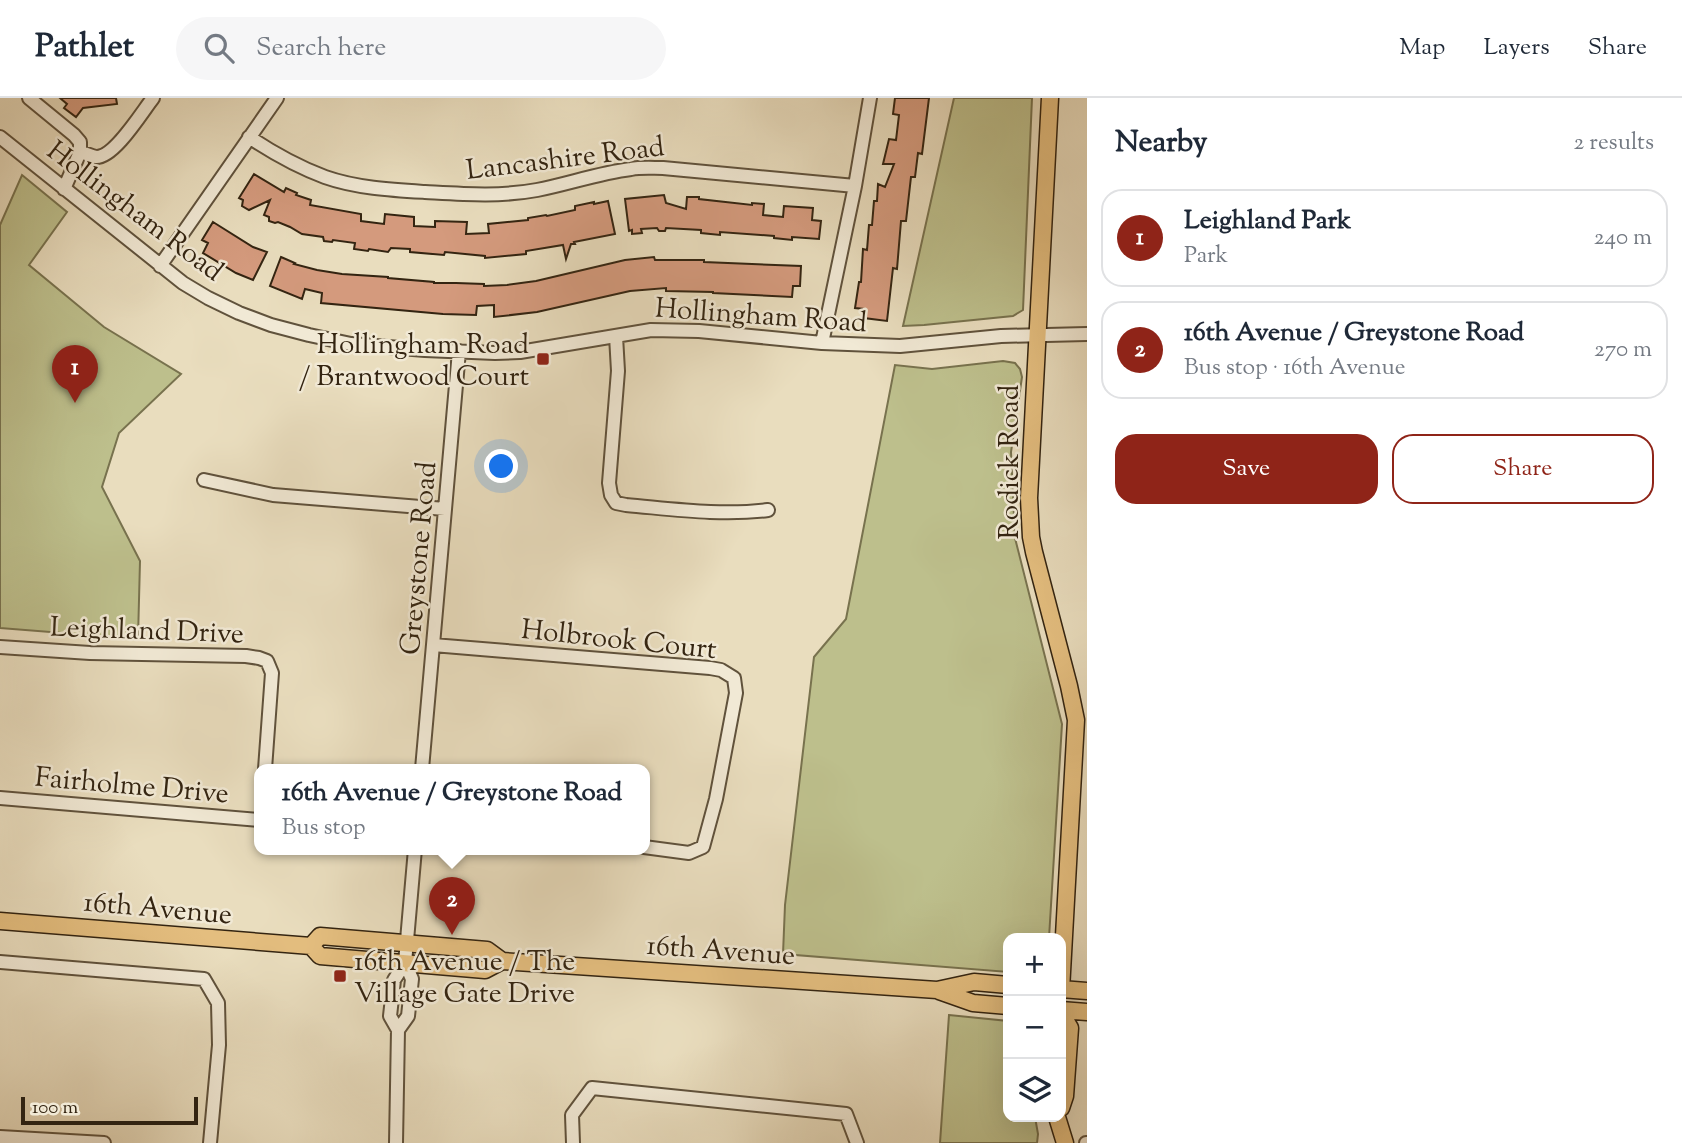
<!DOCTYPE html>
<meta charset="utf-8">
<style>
body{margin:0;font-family:"Sorts Mill Goudy",serif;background:#f6f6f7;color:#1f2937}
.controls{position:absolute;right:21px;bottom:21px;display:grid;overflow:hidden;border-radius:14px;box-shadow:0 7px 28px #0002}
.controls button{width:63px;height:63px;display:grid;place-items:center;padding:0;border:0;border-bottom:2px solid #e0e1e3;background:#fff;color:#1f2937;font:35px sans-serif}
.scale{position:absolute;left:21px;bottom:18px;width:177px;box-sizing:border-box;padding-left:7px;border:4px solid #332411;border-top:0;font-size:19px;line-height:24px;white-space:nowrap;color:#332411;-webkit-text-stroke:5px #f1e9d5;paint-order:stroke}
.you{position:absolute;left:502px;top:369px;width:24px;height:24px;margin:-18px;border:5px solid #fff;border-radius:50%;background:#1a73e8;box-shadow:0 0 0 10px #1a73e833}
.badge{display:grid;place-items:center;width:46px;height:46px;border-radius:50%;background:#8f2418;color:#fff;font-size:23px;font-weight:700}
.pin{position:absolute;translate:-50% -58px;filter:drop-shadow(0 2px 4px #0008)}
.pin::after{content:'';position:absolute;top:37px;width:24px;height:21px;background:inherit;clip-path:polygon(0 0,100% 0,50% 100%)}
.popup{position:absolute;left:254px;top:666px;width:396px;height:91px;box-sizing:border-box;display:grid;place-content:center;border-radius:14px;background:#fff;filter:drop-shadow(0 2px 5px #0005);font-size:23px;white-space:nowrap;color:#747a83}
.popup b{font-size:26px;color:#1f2937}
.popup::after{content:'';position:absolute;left:50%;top:100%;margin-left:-14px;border:14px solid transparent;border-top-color:#fff}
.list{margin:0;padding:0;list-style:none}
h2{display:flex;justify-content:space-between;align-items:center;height:91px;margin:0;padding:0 28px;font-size:30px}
h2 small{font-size:23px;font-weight:400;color:#747a83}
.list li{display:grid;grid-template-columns:46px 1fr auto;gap:21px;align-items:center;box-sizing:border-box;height:98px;margin:0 14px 14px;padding:0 14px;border:2px solid #e0e1e3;border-radius:21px}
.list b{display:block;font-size:26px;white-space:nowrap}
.list p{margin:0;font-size:23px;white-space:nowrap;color:#747a83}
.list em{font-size:23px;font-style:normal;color:#747a83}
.actions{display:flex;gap:14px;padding:21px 28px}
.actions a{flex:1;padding:16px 0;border:2px solid #8f2418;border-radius:21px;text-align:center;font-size:24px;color:#8f2418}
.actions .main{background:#8f2418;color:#fff}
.icon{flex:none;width:38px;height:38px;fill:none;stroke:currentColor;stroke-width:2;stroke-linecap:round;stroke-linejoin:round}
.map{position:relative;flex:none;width:1087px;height:1045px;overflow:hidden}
header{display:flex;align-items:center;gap:42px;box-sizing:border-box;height:98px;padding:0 35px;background:#fff;border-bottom:2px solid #e0e1e3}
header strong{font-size:33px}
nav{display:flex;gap:38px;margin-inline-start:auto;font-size:24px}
.search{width:490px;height:63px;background:#f6f6f7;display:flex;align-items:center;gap:18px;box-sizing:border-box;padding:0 24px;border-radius:38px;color:#747a83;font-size:26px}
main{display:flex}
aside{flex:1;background:#fff}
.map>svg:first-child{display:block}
.green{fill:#bdbf8c;stroke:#78724e;stroke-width:2}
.building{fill:#d49a7d;stroke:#332411;stroke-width:2}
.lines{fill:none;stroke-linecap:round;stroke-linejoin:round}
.minor-casing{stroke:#60523c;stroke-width:16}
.major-casing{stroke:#332411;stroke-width:19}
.minor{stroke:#f1e9d5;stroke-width:12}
.major{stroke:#e4be7f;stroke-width:16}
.poi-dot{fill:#8f2418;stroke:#f1e9d5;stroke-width:2.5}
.labels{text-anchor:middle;stroke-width:5;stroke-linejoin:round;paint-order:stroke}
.street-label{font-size:28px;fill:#332411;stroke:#f1e9d5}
.poi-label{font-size:28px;fill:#332411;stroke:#f1e9d5;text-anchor:end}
</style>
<header>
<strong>Pathlet</strong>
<div class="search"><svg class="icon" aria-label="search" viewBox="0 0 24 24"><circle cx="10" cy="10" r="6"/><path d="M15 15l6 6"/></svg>Search here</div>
<nav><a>Map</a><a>Layers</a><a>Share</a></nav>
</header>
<main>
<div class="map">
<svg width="1087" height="1045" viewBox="0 0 1087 1045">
<rect width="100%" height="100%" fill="#e9ddbe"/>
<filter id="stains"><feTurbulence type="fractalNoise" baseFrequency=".00286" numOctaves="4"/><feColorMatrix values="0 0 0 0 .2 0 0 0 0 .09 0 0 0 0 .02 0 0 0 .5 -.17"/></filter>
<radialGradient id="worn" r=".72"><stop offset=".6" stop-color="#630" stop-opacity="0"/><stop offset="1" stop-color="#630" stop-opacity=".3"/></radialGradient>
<path class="green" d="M954 0H1032L1023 212 1013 218 924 227 903 228Z
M22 77 67 114 29 167 104 229 181 276 119 335 102 389 140 463 138 541 0 530V127Z
M1003 263 1015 265 1020 271 1022 279 1011 354 1015 440 1062 626 1049 840H1008V874L783 856 785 807 814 559 846 521 895 267 932 271Z
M949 917 1008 923V1019H1035L1038 1036 1037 1045H940Z"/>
<path class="building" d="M60 0H116L117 6 83 10 76 19 64 10 67 6Z
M895 0H929L922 56 918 55 915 79H911L906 123H901L897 171 893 170 887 223 864 220V211L855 210 859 184H861L863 151 867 152 869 127H872L874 103H877L878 86 885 89 894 66H883L889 41 896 42 899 17 893 16Z
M254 76 284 94 286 90 297 95 296 97 311 102 310 107 361 116V123L384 126 385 116 414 119V128L435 129V123L467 124 466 136 489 135 488 126 528 122V120L546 117 547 118 575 112V108L594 104V106L608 103 615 136 574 144 575 146H571L566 161 563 147 526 153V156L485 160V158L445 154 444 157 410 154V151L391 150 388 154 369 151 368 153 354 151 355 145 333 142 332 144 324 143 323 139 302 136 290 129 278 124 275 125 269 123V119L264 117 270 102 249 112 242 108 243 102 239 100Z
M664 97 666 105 686 111 687 99H699V101L752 107V105L764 106 763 117 783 119 784 108 813 110 812 122 821 123 819 141 792 139V142L774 140V138L720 134V137L701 135V132L666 130 665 133H659L657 130 641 131 642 135 632 136V132L629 133 625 101Z
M213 124 253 149 267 154 253 182 236 175 203 155 208 145 202 142Z
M281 159 295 165 294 166 317 172 342 176 388 179V180L434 184V185H456L484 186V188L507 187 536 183 625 162 654 159 655 162H704V164L801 168 800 188H793L792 199 713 195V194L666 193V190L630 193 537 214 494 219V207L477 208 476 217 443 216 321 205 322 195 305 191 302 201 270 188Z"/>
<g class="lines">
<defs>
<path id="minor" d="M29 0 74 37 80 44V54L64 91
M0 39 183 185 208 200 239 215 271 227 309 237 351 246 425 252 495 255 520 254 651 232 699 233 822 245 900 248 1001 238 1087 236
M249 39C273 55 298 69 325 79 356 90 392 92 425 94 462 96 500 99 537 92 568 86 599 75 631 71 641 69 652 70 663 70L855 88
M80 54C85 55 91 58 96 59 114 60 142 14 153 0
M160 168 277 0
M616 238 618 273 609 385 611 397 616 405 626 407C673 411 721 418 768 412
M822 245 855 88 870 0
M204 382 273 397 445 411
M433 547 710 570 721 572 734 580 736 595 716 701 703 749 689 755 644 749
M0 549 90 555 246 558 259 560 267 563 272 575 265 671
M422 671 459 253
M0 700 260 722
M0 864 204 881 218 905 219 947 210 1045
M398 932 408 918 412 881 405 865
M0 1039 104 1045
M396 1045 398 932 390 918 394 882 405 865 415 751
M573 1045 572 1017 592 990 846 1016 857 1045
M1086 1045H1087"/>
<path id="major" d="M1050 0 1029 400 1031 439 1034 454 1069 588 1076 622 1061 892
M0 823 311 848 320 858 485 872 502 863 937 892 974 884 1008 887
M311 848 320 838 487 852 502 863
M1061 891 1087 893
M939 893 973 905 1008 908
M1061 912 1087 914
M1061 915 1070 930 1065 998 1061 1010
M1057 1019 1065 1045"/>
</defs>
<use href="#minor" class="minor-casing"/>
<use href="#major" class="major-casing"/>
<use href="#minor" class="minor"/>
<use href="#major" class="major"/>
</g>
<g class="poi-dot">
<rect x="536" y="254" width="14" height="14" rx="3.5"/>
<rect x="333" y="871" width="14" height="14" rx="3.5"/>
</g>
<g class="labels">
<g class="street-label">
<text transform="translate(565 59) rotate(-7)" y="10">Lancashire Road</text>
<text transform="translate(136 112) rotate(37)" y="10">Hollingham Road</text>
<text transform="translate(761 216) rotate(4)" y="10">Hollingham Road</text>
<text transform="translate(1008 364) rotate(-90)" y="10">Rodick Road</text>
<text transform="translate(417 460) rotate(-85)" y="10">Greystone Road</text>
<text transform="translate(147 531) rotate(2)" y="10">Leighland Drive</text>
<text transform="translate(619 540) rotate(6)" y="10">Holbrook Court</text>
<text transform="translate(132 686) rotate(5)" y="10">Fairholme Drive</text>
<text transform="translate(158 809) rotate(5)" y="10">16th Avenue</text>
<text transform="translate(721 851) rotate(4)" y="10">16th Avenue</text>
</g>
<g class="poi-label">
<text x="529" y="255">Hollingham Road<tspan x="529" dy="32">/ Brantwood Court</tspan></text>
<text x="354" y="872" text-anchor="start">16th Avenue / The<tspan x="354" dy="32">Village Gate Drive</tspan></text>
</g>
</g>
<rect width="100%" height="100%" filter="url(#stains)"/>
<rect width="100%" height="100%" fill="url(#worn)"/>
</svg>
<div class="controls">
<button>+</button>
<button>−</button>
<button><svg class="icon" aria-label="layers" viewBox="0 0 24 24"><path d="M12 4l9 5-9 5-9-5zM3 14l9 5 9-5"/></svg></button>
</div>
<div class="scale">100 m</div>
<div class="you"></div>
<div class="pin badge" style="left:75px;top:305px">1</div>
<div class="pin badge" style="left:452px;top:837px">2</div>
<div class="popup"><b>16th Avenue / Greystone Road</b>Bus stop</div>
</div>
<aside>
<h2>Nearby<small>2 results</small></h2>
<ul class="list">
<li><span class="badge">1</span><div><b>Leighland Park</b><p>Park</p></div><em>240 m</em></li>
<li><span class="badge">2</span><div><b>16th Avenue / Greystone Road</b><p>Bus stop · 16th Avenue</p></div><em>270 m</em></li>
</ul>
<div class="actions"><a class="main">Save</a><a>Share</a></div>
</aside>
</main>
